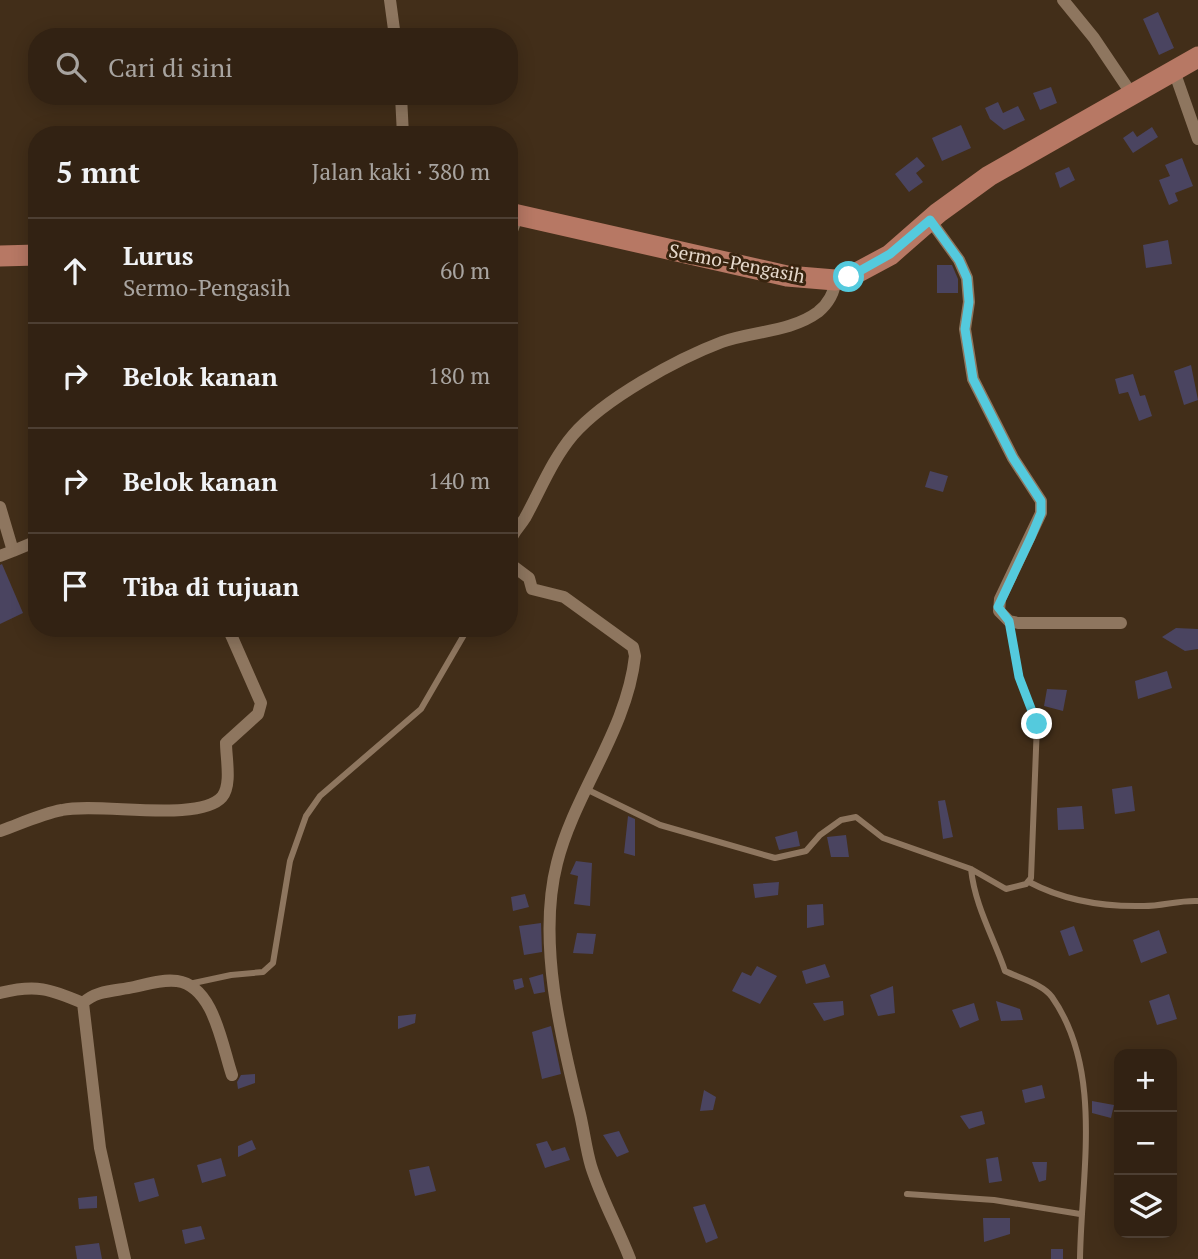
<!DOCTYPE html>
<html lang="id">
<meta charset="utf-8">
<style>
body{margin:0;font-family:"PT Serif",serif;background:#3a2a1c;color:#f1f3f6}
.controls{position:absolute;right:21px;bottom:21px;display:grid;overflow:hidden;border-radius:14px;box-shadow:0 4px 18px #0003}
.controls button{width:63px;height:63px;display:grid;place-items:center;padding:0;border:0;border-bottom:2px solid #4d3f33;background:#322213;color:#f1f3f6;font:35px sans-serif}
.stop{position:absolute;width:21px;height:21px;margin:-16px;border:5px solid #54cadd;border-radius:50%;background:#fff}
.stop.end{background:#54cadd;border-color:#fff;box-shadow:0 2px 7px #0008}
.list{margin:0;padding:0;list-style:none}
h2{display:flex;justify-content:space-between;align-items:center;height:91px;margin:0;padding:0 28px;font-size:30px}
h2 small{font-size:23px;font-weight:400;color:#a8a4a0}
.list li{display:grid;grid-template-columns:46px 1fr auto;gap:21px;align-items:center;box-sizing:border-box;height:105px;padding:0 28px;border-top:2px solid #4d3f33}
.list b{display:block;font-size:26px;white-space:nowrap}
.list p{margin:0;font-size:23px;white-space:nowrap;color:#a8a4a0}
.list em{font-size:23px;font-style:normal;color:#a8a4a0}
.icon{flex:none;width:38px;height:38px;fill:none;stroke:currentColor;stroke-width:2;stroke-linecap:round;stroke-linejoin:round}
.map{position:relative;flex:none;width:1198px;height:1259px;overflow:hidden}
.search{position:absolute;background:#322213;box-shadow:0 4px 18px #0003;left:28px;top:28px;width:490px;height:77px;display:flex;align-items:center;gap:18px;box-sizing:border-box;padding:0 24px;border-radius:28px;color:#a8a4a0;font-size:26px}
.panel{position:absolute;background:#322213;box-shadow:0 4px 18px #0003;left:28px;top:126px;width:490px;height:511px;border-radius:28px}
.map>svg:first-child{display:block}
.building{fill:#4a4460}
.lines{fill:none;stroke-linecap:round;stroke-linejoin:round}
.lane{stroke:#8e765f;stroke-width:6}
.street{stroke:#8e765f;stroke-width:12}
.primary{stroke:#b77864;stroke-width:21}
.route{stroke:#54cadd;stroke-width:9}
.labels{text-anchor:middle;stroke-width:6;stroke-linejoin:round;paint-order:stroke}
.street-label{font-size:19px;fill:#e6d9cc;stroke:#38240f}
</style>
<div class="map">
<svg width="1198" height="1259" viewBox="0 0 1198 1259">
<rect width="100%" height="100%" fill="#422e19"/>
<path class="building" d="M1158 12 1174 48 1159 55 1143 19Z
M1051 87 1057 103 1040 110 1033 93Z
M998 102 1003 113 1018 106 1025 120 1004 130 990 119 985 108Z
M961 125 971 148 942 161 932 138Z
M1152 127 1158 137 1133 153 1123 138 1133 131 1137 137Z
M917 157 925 166 916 173 923 182 909 192 895 174Z
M1182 158 1193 186 1175 193 1178 201 1169 205 1159 180 1170 176 1165 165Z
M1069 167 1075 180 1060 188 1055 173Z
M1168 240 1172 264 1146 268 1143 245Z
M937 265H952L958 279V293H937Z
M1191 365 1198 400 1184 405 1174 371Z
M1133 374 1140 396 1145 395 1152 416 1139 421 1128 392 1119 394 1115 379Z
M930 471 948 476 943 492 925 487Z
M2 564 23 613 0 624V565Z
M1176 628 1198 629V649L1185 651 1162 637Z
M1167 671 1172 688 1138 699 1135 681Z
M1047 689 1067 690 1063 711 1044 706Z
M1132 786 1135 811 1115 814 1112 789Z
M945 800 953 837 943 839 938 801Z
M1082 806 1084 829 1058 830 1057 808Z
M628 816 635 819V856L624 853Z
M797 831 800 846 779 850 775 837Z
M846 835 849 857H831L827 837Z
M576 861 592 863 590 906 574 904 578 876 570 874Z
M779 882 778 895 755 898 753 884Z
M525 894 529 907 513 911 511 897Z
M823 904 824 925 807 928V905Z
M541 923 542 952 524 955 519 926Z
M1074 926 1083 951 1069 956 1060 931Z
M1159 930 1167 953 1141 963 1133 940Z
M577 933 596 934 593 954 573 953Z
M825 964 830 977 806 984 802 971Z
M757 966 777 976 760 1004 732 991 742 972 751 976Z
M543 974 545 992 534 994 529 978Z
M522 978 524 987 515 990 513 980Z
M893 986 895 1013 878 1016 870 995Z
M1169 994 1177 1019 1157 1025 1149 1001Z
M843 1001 844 1015 824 1021 813 1003Z
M996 1001 1020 1009 1023 1020 1001 1021Z
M974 1003 979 1020 960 1028 952 1010Z
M416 1014 415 1023 398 1029V1016Z
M551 1026 561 1074 542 1079 532 1032Z
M255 1074V1083L238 1089 237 1082 241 1075Z
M1042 1085 1045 1098 1025 1103 1022 1090Z
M704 1090 716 1097 713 1110 700 1111Z
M1092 1101 1114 1105 1111 1118 1092 1113Z
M982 1111 985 1124 969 1129 960 1116Z
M619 1131 629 1152 617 1157 603 1135Z
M252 1140 256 1149 238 1157V1146Z
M547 1141 552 1151 565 1147 570 1160 545 1168 536 1144Z
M998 1157 1002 1181 989 1183 986 1159Z
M221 1158 226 1176 202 1183 197 1165Z
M1032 1162H1047L1046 1180 1039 1182Z
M429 1166 436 1191 415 1196 409 1170Z
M154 1178 159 1196 139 1202 134 1183Z
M97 1196V1208L79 1209 78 1198Z
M705 1204 718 1238 706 1243 693 1207Z
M983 1218H1010V1234L984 1242Z
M201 1226 205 1239 185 1244 182 1230Z
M99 1243 102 1259H77L75 1246Z
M1051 1249H1063V1259H1051Z"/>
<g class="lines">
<path class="lane" d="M586 789 660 825 775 858 806 851 820 835 841 820 856 817 883 838 971 869 1006 889 1026 884 1031 878 1037 724 1019 676 1009 621
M971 869C975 906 993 936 1005 971 1019 978 1043 984 1052 997 1104 1071 1081 1175 1080 1259
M1029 882C1065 901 1104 907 1144 906 1162 906 1180 900 1198 901
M189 984 231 975 263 972 273 963 290 861 306 816 320 796 421 709 468 628
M907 1194 994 1200 1080 1214"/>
<path class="street" d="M390 0 395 37
M1063 0 1094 38 1131 93
M1173 68 1198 139
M401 96 403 135
M930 220 959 260 967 278 969 302 965 329 973 379 1013 458 1041 501V513L1000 599 999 611 1009 621 1018 623H1121
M509 238 518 215
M0 507 13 551 0 556
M509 545C512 532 519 528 525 518 541 489 552 460 573 435 604 399 677 359 722 342 753 331 791 332 818 312 828 304 835 292 835 280
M13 551 37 541
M509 563 529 578 532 589 564 597 633 647 635 656C627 730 575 792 557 863 537 941 561 1038 580 1114 584 1131 586 1149 591 1166 601 1198 618 1228 630 1259
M0 831C20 824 41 814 62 810 98 802 199 823 222 797 232 785 226 758 226 743L258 714 261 703 228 628
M0 993C36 984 50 989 83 1003
M125 1259 100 1148 83 1003C96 990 116 991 134 987 148 984 162 979 177 981 214 986 222 1046 232 1075"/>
<path class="primary" d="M509 213 787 276 835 280 849 277 890 255 938 213 989 176 1198 57
M0 256 37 255"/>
</g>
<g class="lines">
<path class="route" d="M849 277 890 254 930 220 959 260 967 278 969 302 965 329 973 379 1013 458 1041 501V513L1031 537 998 607 1009 621 1019 677 1037 724"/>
</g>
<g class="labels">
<g class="street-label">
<text transform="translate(737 263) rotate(11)" y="7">Sermo-Pengasih</text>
</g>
</g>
</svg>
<div class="controls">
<button>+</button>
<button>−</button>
<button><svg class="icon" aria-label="layers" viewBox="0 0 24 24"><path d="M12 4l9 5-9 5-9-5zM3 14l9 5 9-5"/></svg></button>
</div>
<div class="stop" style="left:849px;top:277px"></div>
<div class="stop end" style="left:1037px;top:724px"></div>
<div class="search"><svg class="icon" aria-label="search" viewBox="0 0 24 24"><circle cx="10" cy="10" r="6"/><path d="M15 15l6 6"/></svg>Cari di sini</div>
<section class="panel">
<h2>5 mnt<small>Jalan kaki · 380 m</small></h2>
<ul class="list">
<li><svg class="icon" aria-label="ahead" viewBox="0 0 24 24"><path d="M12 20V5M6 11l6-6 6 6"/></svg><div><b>Lurus</b><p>Sermo-Pengasih</p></div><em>60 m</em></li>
<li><svg class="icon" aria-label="right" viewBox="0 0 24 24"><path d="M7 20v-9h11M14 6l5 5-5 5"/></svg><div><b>Belok kanan</b></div><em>180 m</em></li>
<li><svg class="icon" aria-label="right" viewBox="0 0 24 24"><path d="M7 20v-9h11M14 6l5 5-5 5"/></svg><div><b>Belok kanan</b></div><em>140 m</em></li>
<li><svg class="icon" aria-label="arrive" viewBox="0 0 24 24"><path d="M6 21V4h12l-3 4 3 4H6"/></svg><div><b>Tiba di tujuan</b></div></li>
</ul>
</section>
</div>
